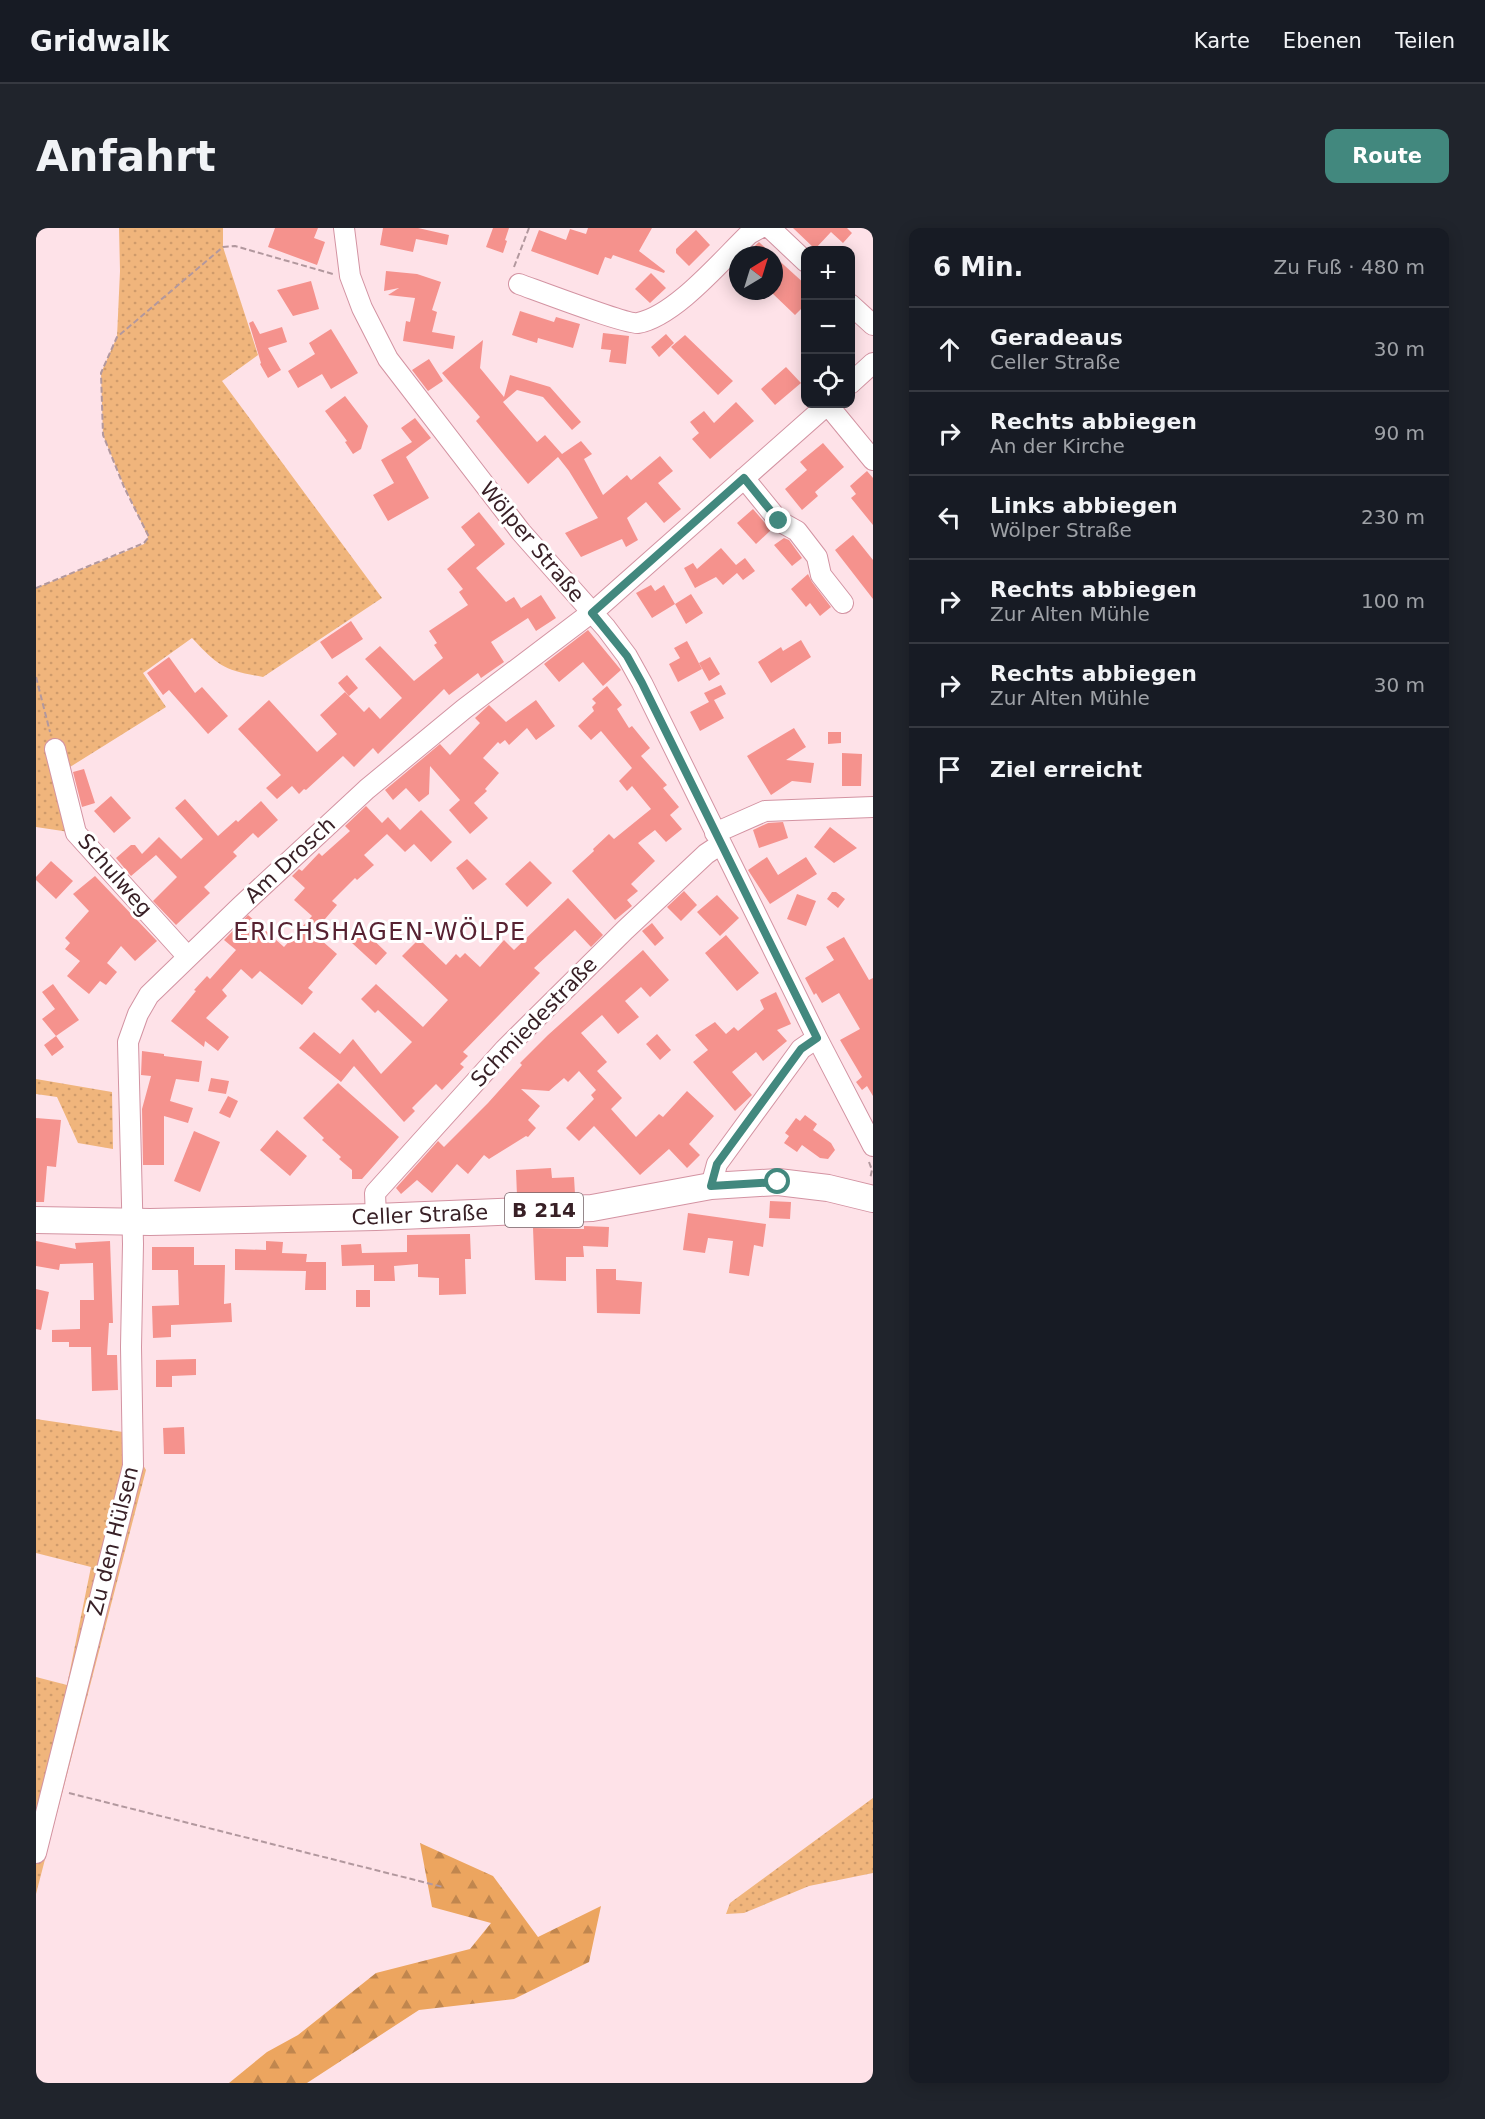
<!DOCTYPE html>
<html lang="de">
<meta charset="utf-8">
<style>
body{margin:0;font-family:"DejaVu Sans",sans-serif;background:#20242c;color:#f1f3f6}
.controls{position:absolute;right:18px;top:18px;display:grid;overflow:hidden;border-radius:12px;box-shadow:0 3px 15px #0003}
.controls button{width:54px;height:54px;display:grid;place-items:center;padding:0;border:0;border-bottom:2px solid #363941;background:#171b24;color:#f1f3f6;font:30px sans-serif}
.compass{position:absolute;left:693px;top:18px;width:54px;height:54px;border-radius:50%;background:#171b24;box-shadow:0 3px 15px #0003;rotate:38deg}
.stop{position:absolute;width:18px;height:18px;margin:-14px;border:4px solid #42887e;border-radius:50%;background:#fff}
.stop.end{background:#42887e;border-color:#fff;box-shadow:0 2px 6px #0008}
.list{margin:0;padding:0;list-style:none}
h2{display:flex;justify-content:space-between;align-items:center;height:78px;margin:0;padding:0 24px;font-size:26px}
h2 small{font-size:20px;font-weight:400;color:#9ea1a6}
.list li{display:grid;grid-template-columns:39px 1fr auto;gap:18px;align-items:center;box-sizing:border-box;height:84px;padding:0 24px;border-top:2px solid #363941}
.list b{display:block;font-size:22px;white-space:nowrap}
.list p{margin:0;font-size:20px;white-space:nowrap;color:#9ea1a6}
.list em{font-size:20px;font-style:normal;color:#9ea1a6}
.icon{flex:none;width:33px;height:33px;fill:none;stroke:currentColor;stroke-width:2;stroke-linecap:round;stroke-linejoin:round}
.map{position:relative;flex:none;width:837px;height:1855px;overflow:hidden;border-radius:12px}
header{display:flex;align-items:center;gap:36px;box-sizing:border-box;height:84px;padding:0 30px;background:#171b24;border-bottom:2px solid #363941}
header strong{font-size:28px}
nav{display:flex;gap:33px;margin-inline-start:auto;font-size:21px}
.intro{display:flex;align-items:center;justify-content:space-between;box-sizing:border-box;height:144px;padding:0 36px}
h1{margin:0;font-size:42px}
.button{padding:15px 27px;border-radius:12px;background:#42887e;color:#fff;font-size:21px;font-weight:700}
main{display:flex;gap:36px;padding:0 36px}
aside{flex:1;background:#171b24;border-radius:12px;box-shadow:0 3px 15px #0003}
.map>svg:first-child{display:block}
.grass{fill:url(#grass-dots)}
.forest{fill:url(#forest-firs)}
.building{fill:#f5928d}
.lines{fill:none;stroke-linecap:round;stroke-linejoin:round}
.minor-casing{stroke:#d393a2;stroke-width:22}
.major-casing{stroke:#d393a2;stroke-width:28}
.path{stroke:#b2989e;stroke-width:2;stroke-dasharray:6 3;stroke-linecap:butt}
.minor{stroke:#fff;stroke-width:20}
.major{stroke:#fff;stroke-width:26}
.route{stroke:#42887e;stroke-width:8}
.labels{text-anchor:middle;stroke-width:6;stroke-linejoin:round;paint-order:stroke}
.shield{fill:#fff;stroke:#746367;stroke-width:1.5}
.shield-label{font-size:20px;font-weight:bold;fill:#382026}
.street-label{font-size:21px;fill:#382026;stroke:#fff}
.quarter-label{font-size:24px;letter-spacing:1.5px;fill:#572232;stroke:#fff}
</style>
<header>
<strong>Gridwalk</strong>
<nav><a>Karte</a><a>Ebenen</a><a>Teilen</a></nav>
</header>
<div class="intro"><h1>Anfahrt</h1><a class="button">Route</a></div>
<main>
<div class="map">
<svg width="837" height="1855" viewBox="0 0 837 1855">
<defs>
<pattern id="grass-dots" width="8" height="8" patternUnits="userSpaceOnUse" patternTransform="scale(1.5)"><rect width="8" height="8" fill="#f0b57c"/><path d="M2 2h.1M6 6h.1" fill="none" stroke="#cf9b6b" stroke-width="1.8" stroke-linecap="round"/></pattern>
<pattern id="forest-firs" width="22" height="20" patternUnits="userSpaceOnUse" patternTransform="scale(1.5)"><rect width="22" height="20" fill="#eca55f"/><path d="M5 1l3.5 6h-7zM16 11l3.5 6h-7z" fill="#c0864e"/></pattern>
</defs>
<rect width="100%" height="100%" fill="#fee2e8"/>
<path class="grass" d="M83 0H187V19L222 127 186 153 346 370 227 449C188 442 183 439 156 410L107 445 130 479 34 539 24 541 40 605 0 599V360L108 316 112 309 86 253 67 207 65 145 81 109 84 43Z
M0 851 76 864 77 921 42 915 21 869 0 866Z
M0 1191 87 1204 110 1242 0 1666V1449L31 1457 55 1339 0 1325Z
M837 1570V1645L773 1658 708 1685 690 1686 694 1675Z"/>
<path class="forest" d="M384 1615 457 1648 502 1709 565 1678 553 1734 478 1771 383 1782 271 1855H193L231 1824 262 1807 340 1745 434 1721 455 1695 396 1679Z"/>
<path class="building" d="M239 0H282L278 10 289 14 281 37 232 19Z
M347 0H382L413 7 411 17 380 11 377 24 344 17Z
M457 0H473L469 12 471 13 467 25 450 19Z
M552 0H616L603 23 629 43 628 45 577 27 575 31 569 29 562 47 495 23 503 2 530 12 534 1 550 6Z
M757 0H811L816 5 807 15 795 4 779 21Z
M660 2 674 17 653 38 640 25V21Z
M723 14 737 27H709Z
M738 28 770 57V76L759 87 735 64 738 63Z
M350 43 381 46 405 54 396 82 401 84 396 104 419 108 417 121 367 113 370 93 374 94 379 70 352 67 363 60 348 63Z
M615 45 630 60 614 75 599 61Z
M275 53 283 81 257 88 241 62Z
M484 83 518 94 520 89 544 96 537 120 502 110 501 115 476 107Z
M217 93 224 106 246 99 251 114 232 120 245 142 232 150 224 136 225 135 213 95Z
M295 101 322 145 295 161 286 146 262 160 252 143 279 126 273 115Z
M567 105 593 108 590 136 573 134 575 122 565 121Z
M630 106 638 115 623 129 615 119Z
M649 107 697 153 682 167 635 119Z
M447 112 444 140 468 169 474 147 514 159 545 194 536 202 507 169 481 162 467 174 501 214 509 207 526 226 545 213 556 226 548 231 567 267 591 247 595 252 624 228 637 243 622 255 645 281 628 295 610 274 591 290 602 312 590 319 586 311 545 329 529 305 562 290 533 243 522 229 492 256 440 193 444 189 406 145Z
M393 131 407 153 392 163 376 142Z
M750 139 765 155 739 177 725 161Z
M309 168 332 198 325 221 317 226 309 214 311 213 289 183Z
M700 174 718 193 674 231 656 211 663 205 654 194 668 183 678 195Z
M379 190 395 210 370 229 393 270 352 293 337 267 358 255 345 232 376 214 365 200Z
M787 215 808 239 779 264 782 268 766 282 749 261 771 242 764 234Z
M831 243 837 250V297L815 270 820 266 814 258Z
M717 281 735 302 720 316 701 295Z
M443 284 469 316 440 340 470 374 478 369 485 380 505 367 520 390 500 403 492 390 455 414 468 434 445 450 442 445 413 467 408 461 342 526 337 520 318 539 307 528 270 562 268 561 263 566 256 558 241 571 230 560 245 547 202 501 233 472 281 524 301 506 284 487 309 464 328 484 333 479 344 491 366 470 329 431 344 418 378 453 407 430 398 417 401 415 393 403 432 377 423 364 427 361 411 341 439 317 425 299Z
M817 307 837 332V371L799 322Z
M748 310 753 312 766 330 756 338 738 317Z
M685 320 700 337 709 330 719 343 707 352 701 345 687 357 680 349 659 360 648 340 657 335 661 341Z
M772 346 776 354 795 379 784 388 774 375 770 379 755 361Z
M615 357 619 363 628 357 639 376 616 390 600 365Z
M655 366 667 385 650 396 639 376Z
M315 393 327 411 296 431 284 414Z
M552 402 585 442 567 458 547 434 523 454 508 436Z
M765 412 775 429 735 455 722 434 745 419 747 423Z
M651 413 666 441 642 454 633 436 644 430 638 420Z
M133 429 159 465 166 459 192 488 172 506 133 462 127 467 111 445Z
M674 429 684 446 673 453 663 435Z
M311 447 322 460 313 468 302 455Z
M685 457 690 466 678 472 688 490 664 503 654 484 673 474 668 465Z
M571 458 586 477 581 481 593 500 596 498 614 520 605 528 631 557 627 560 643 579 634 587 646 601 630 614 619 602 602 615 619 633 595 656 602 663 591 672 596 678 579 692 536 643 558 623 557 621 573 606 578 611 615 581 596 558 591 563 583 553 596 540 565 503 555 512 542 498 558 483 556 479 560 475 556 471Z
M500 472 519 498 500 512 491 500 473 517 469 512 464 516 462 514 447 530 463 545 449 561 451 563 438 575 452 590 434 606 413 582 424 572 394 538 393 566 383 574 370 560 357 572 349 562 404 516 414 527 444 495 439 490 453 477 470 494Z
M758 500 770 519 750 532 778 535 775 555 756 553 735 567 711 528Z
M792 504H805V515L792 516Z
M806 525 826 526 825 558H806Z
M48 541 59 575 46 579 37 544Z
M75 568 95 590 78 605 58 583Z
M149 571 182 608 200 592 202 594 225 573 242 592 222 610 217 605 197 624 201 628 168 659 174 665 140 697 117 673 141 649 120 627 95 648 80 630 95 617H99L106 626 123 609 145 631 167 611 139 580Z
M330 578 346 595 352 589 364 602 385 582 416 614 395 634 378 616 369 624 351 606 328 627 338 637 321 652 319 650 296 673 301 677 277 705 301 726 272 760 277 764 266 777 224 743 216 751 205 741 186 762 191 768 170 790 193 809 182 823 169 813 168 819 135 793 160 763 158 762 171 748 174 751 200 722 188 712 212 687 248 719 276 688 258 672 269 660 256 648 263 641 266 643 283 625 286 628 314 603 309 598Z
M747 594 752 610 723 620 717 602 732 595Z
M794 599 821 620 798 635 778 619Z
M731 629 742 647 770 629 781 646 734 676 712 642Z
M431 631 451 651 437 662 420 640Z
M15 633 37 653 20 671 0 652V649Z
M494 633 516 655 491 679 469 656Z
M59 648 121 713 99 733 85 718 71 735 81 744 70 757 64 753 53 766 31 748 44 733 29 721 34 715 29 710 53 683 37 666Z
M648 663 661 677 645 693 631 679Z
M796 664H800L809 671 802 680 791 671Z
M761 666 780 673 770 698 751 691Z
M681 667 703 690 684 708 661 684Z
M532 670 567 707 555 719 539 702 498 740 504 745 427 824 432 828 424 836 428 839 406 862 400 856 376 880 379 883 368 894 318 838 305 854 263 820 278 804 304 826 317 811 345 846 376 814 342 782 339 785 325 771 340 756 387 799 412 772 366 728 383 711 410 737 420 726 424 730 429 725 444 739 468 712 478 722Z
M616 695 628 710 619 718 606 703Z
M328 703 351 725 340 737 316 715Z
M690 707 723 745 701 763 669 725Z
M808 709 833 752 837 750V868L831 858 826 862 820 854 826 849 804 812 824 801 803 765 786 775 780 765 778 767 769 750 798 732 790 719Z
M607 722 633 752 614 769 605 759 589 773 603 789 582 806 566 787 545 805 571 834 561 843 586 870 575 881 600 909 623 886 627 889 651 863 678 888 653 916 664 927 651 940 633 921 604 947 558 898 543 913 530 900 558 871 555 867 560 862 543 843 532 854 528 850 513 863 485 861 504 878 492 892 500 900 492 909 490 908 453 931 448 927 432 946 421 936 396 965 381 952 365 966 360 960 402 913 408 919 452 875 486 837 484 835 512 807Z
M17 756 43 792 20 808 6 791 19 781 6 764Z
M740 764 755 796 741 802 751 813 727 833 720 824 696 844 716 867 699 883 657 834 672 822 659 807 679 794 690 806 698 799 702 803 728 781 724 772Z
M621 806 635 822 624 832 610 816Z
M20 808 28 819 16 828 8 817Z
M106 823 128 826V828L166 833 163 854 140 851 134 873 157 880 152 895 128 888V937H107L106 881 115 848 105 847Z
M175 850 193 853 190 866 172 863Z
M302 855 363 909 326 951H316V942L303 931 305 929 286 912 288 910 267 890Z
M192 868 202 873 194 890 183 885Z
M769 887 781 896 777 902 795 915 799 922 792 931 784 930 766 917 761 924 748 915 753 908 749 905 760 890 764 893Z
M0 890 25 892 20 939 11 938 8 974H0Z
M241 902 271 928 254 948 224 922Z
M158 903 184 914 164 964 138 953Z
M515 940 516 950 538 949 539 966 481 968 480 942Z
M734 973 755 974 754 991 733 990Z
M652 985 730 996 727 1019 718 1017 713 1048 693 1045 697 1013 672 1010 669 1025 647 1022Z
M548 998 573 999 572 1019 547 1018 548 1029H530V1053L499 1052 497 1000 548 1001Z
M434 1006 435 1031H429L430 1066 403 1067V1050L382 1049V1036L358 1038 359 1053H338V1037L306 1038 305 1017 325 1016 326 1025 371 1024V1007Z
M0 1013 40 1021 39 1015 74 1013 77 1095H73L71 1127H81L82 1162 56 1163 55 1119H33V1114H16V1102L44 1101V1072H58L57 1035 24 1036 23 1042 0 1038Z
M230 1013 247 1014 246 1025 271 1026 270 1034H290V1062H269L270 1043 199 1042V1021L230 1022Z
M116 1019H158V1037H189L188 1076 195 1075 196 1094 135 1097V1109L117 1110 116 1078 143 1077 142 1042H116Z
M560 1041H580V1052L606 1054 604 1086 561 1085Z
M0 1061 13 1064 5 1102 0 1101Z
M320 1062H334V1079H320Z
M160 1131V1147L136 1148V1159H120V1132Z
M148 1199 149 1226H128L127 1200Z"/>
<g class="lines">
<defs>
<path id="minor" d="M308 0 314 48 326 80 352 131 485 304 570 400 591 428 606 455 781 810 837 918
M734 0 770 34
M483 56C500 62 592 97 602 95 639 88 685 33 713 6L724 0
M814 76 837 97
M814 156 837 135
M791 176 837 232
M708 250 743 293 761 303 781 329 785 347 807 375
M19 521 40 605 152 729
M679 605 729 583 837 579
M675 958 681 936 765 821 781 810
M340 989 339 965 469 821 589 702 670 626 685 616
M0 1625 97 1238 95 1119 97 1016 92 814 102 786 113 767 205 678 331 561 428 481 564 378 792 176"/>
<g id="major">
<path id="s1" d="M0 992 114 994 340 989 556 980 675 958 742 954 792 960 837 971"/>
</g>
</defs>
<use href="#minor" class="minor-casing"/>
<use href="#major" class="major-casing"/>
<path class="path" d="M478 39 493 0
M0 360 108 315 113 309 88 259 67 207 65 145 81 109 187 19 199 18 297 46
M0 449 14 504
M833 934 836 942 834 951
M33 1565 407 1659"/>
<use href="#minor" class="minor"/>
<use href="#major" class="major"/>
</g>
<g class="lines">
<path class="route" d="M742 954 675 958 681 936 765 821 781 810 606 455 591 428 556 385 708 250 743 293"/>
</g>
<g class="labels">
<rect class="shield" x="469" y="965" width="78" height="34" rx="4.5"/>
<g class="shield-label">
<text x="508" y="989">B 214</text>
</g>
<g class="street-label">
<text transform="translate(496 314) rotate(50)" y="7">Wölper Straße</text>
<text transform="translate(254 632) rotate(-43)" y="7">Am Drosch</text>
<text transform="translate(79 647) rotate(49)" y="7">Schulweg</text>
<text transform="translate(498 794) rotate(-46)" y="7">Schmiedestraße</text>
<text dy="7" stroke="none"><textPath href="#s1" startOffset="384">Celler Straße</textPath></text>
<text transform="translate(77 1313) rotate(-76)" y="7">Zu den Hülsen</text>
</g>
<g class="quarter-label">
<text x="344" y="712">ERICHSHAGEN-WÖLPE</text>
</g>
</g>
</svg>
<div class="controls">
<button>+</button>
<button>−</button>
<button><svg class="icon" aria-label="locate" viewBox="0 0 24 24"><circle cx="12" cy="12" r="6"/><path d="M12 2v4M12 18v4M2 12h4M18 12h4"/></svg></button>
</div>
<svg class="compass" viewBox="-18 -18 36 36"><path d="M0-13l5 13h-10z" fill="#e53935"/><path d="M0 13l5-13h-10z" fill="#9ea1a6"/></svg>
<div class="stop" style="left:742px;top:954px"></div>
<div class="stop end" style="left:743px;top:293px"></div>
</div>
<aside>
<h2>6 Min.<small>Zu Fuß · 480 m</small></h2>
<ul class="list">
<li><svg class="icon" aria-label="ahead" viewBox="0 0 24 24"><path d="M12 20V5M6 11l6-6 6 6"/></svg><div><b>Geradeaus</b><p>Celler Straße</p></div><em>30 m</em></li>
<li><svg class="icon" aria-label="right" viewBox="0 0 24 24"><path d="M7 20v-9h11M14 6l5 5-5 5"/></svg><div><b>Rechts abbiegen</b><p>An der Kirche</p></div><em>90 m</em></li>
<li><svg class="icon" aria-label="left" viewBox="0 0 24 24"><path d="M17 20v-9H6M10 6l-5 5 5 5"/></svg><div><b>Links abbiegen</b><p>Wölper Straße</p></div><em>230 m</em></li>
<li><svg class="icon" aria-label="right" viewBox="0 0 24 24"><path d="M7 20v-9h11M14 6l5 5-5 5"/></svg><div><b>Rechts abbiegen</b><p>Zur Alten Mühle</p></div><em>100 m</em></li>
<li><svg class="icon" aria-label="right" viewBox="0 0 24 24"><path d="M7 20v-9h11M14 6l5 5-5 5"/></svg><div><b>Rechts abbiegen</b><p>Zur Alten Mühle</p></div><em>30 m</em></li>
<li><svg class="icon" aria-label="arrive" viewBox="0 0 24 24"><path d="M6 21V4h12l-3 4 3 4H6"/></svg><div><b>Ziel erreicht</b></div></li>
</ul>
</aside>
</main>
